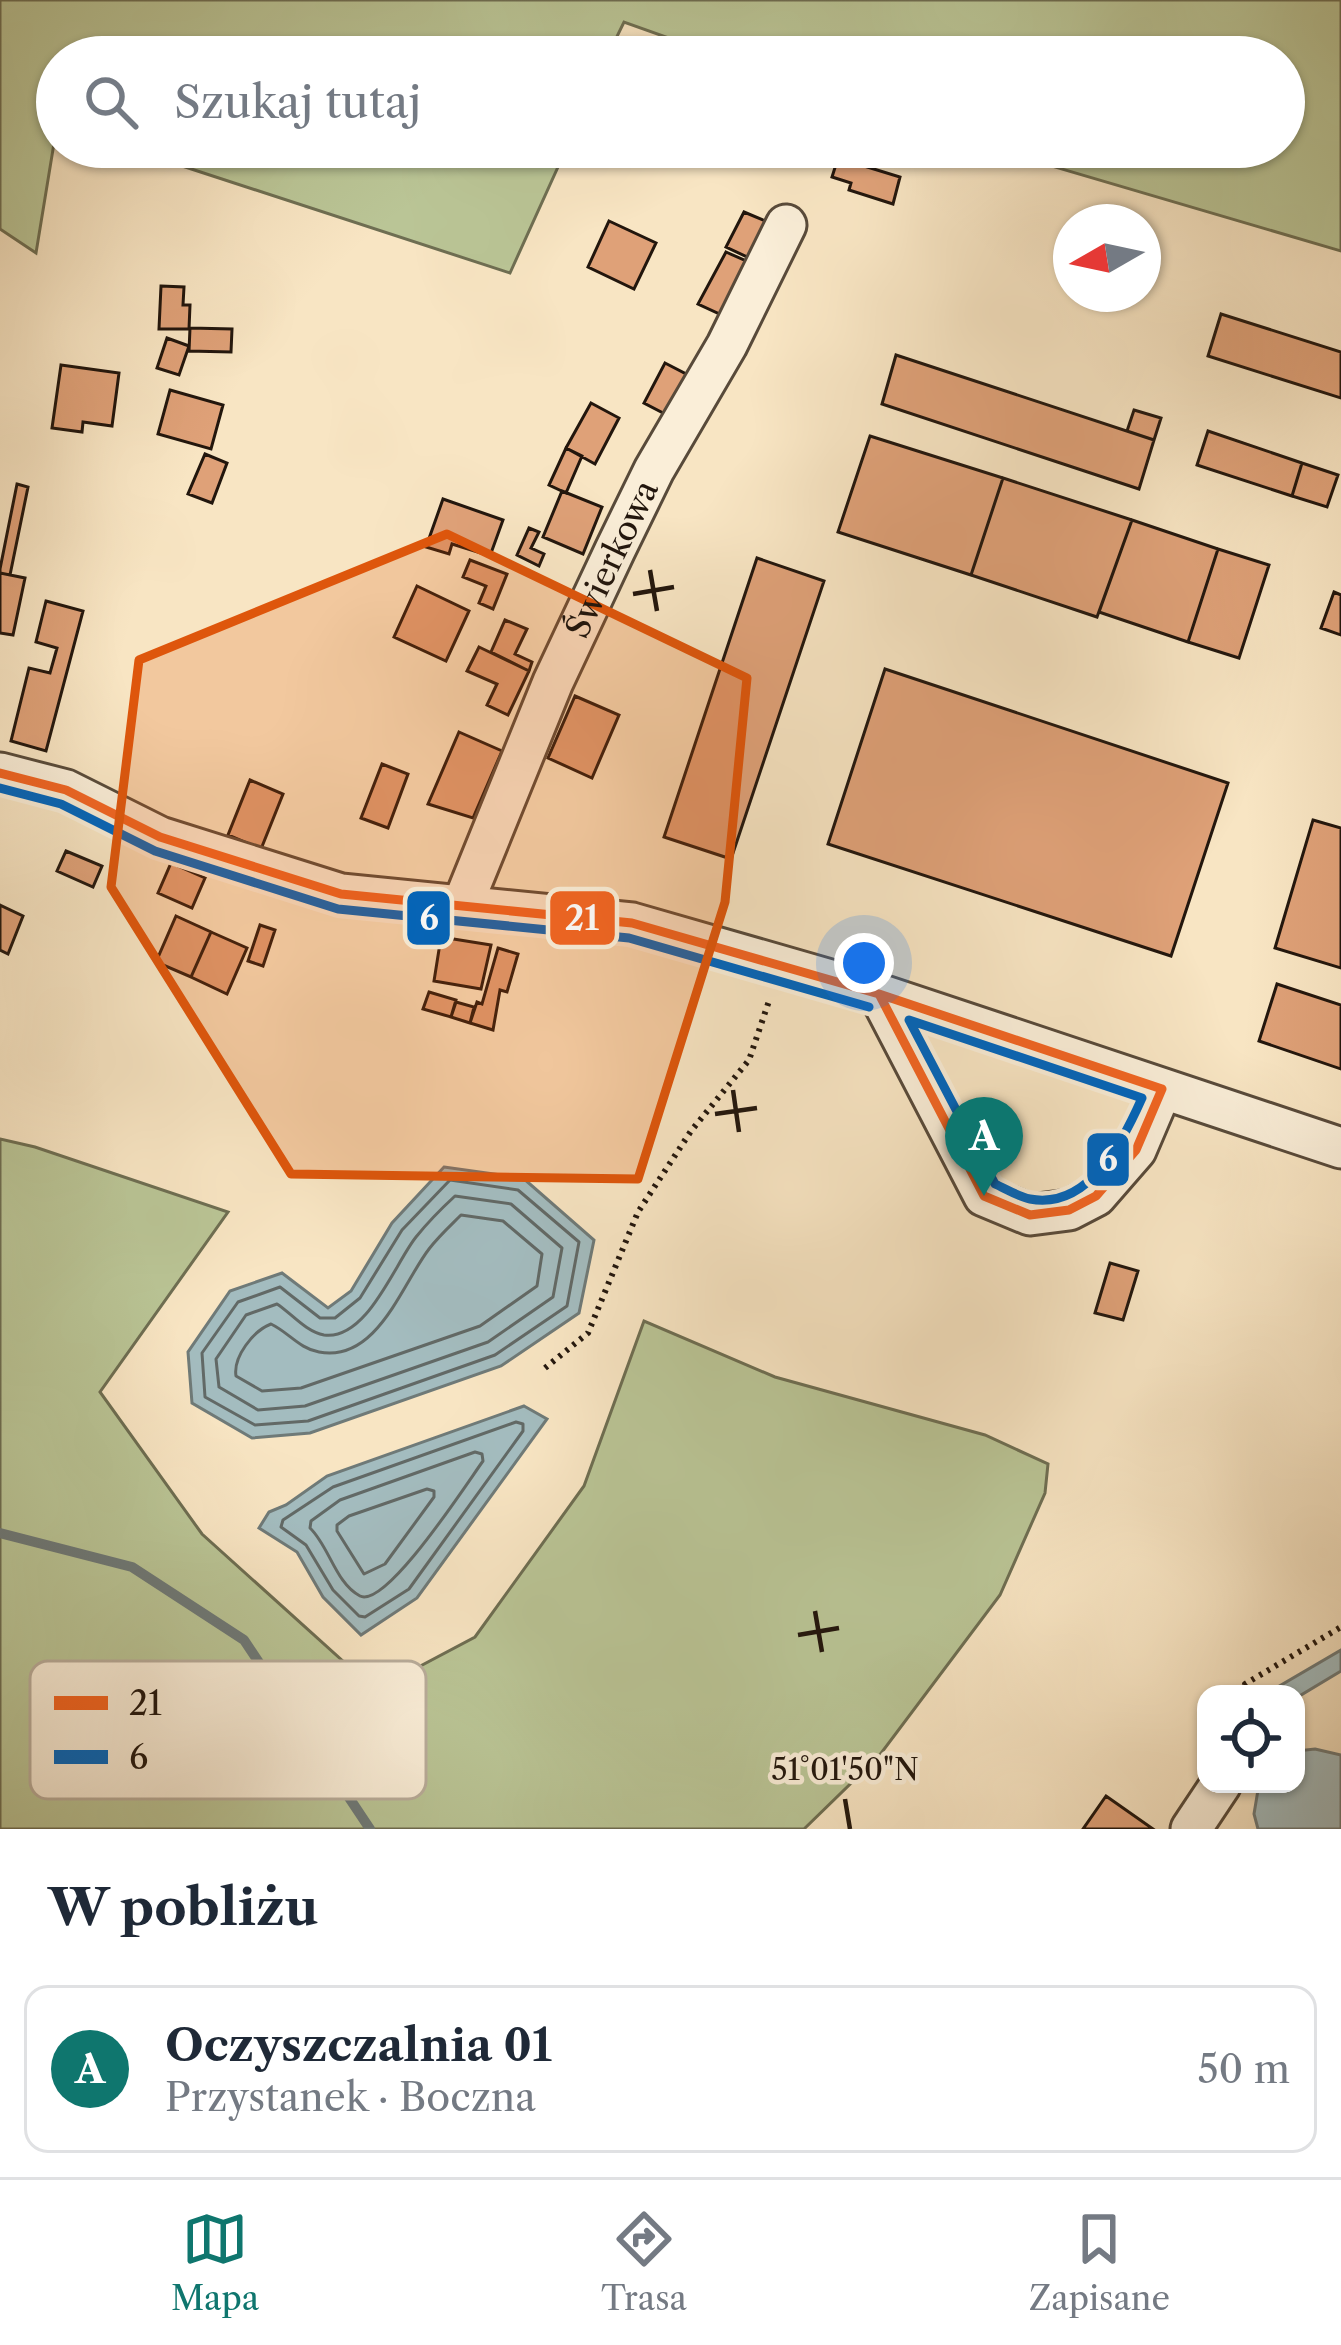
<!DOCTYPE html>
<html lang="pl">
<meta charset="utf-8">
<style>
body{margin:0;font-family:"Libre Caslon Text",serif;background:#f2f2f3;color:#1f2937}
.controls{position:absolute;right:36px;bottom:36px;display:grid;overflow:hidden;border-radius:24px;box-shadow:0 3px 9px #0004}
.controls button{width:108px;height:108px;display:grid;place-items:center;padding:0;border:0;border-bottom:3px solid #e0e1e3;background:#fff;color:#1f2937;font:60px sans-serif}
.compass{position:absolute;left:1053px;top:204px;width:108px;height:108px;border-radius:50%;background:#fff;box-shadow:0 3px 9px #0004;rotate:261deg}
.you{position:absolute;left:864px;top:963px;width:42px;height:42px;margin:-30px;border:9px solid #fff;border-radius:50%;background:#1a73e8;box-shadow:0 0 0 18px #1a73e833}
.badge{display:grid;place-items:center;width:78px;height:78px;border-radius:50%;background:#0f766e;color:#fff;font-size:39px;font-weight:700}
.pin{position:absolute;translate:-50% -99px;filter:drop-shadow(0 3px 6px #0008)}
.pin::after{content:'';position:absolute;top:63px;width:42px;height:36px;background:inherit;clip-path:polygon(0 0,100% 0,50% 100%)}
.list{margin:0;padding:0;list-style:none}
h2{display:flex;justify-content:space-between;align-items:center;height:156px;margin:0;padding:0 48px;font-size:51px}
h2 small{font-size:39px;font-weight:400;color:#747a83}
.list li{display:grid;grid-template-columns:78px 1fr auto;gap:36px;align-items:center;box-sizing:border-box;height:168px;margin:0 24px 24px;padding:0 24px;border:3px solid #e0e1e3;border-radius:24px}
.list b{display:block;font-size:45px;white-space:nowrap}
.list p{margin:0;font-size:39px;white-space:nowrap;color:#747a83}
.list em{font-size:39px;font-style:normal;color:#747a83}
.icon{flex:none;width:66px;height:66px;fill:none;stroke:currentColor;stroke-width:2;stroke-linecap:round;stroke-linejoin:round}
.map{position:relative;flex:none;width:1341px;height:1829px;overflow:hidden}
.search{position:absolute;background:#fff;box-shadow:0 3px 9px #0004;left:36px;right:36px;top:36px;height:132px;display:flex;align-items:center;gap:30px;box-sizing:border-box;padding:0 42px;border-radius:66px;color:#747a83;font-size:45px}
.sheet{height:348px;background:#fff}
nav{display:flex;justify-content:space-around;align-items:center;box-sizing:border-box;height:168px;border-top:3px solid #e0e1e3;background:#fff;font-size:33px;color:#747a83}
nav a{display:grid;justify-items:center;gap:6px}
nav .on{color:#0f766e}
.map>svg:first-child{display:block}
.green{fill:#bac596;stroke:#6e6e52;stroke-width:3}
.water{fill:#a3bcbf;stroke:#6f7a78;stroke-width:3}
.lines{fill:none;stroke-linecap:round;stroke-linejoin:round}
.shore{stroke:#626966;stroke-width:3}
.stream{stroke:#6f7a78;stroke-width:10}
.building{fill:#dfa178;stroke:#22160d;stroke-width:3}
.minor-casing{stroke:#584a3a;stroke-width:45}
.path{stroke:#22160d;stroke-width:6;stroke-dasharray:3 6;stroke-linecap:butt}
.minor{stroke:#faeed8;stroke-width:39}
.bus-1-casing{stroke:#faeed8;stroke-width:18}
.bus-2-casing{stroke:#faeed8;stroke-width:18}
.bus-1{stroke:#f26522;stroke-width:9}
.bus-2{stroke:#0065bd;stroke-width:9}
.marked{fill:#de560c;fill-opacity:0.2;stroke:#de560c;stroke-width:9;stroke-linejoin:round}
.ticks{fill:none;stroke:#22160d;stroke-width:4.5}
.labels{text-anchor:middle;stroke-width:9;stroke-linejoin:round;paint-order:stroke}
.street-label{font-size:33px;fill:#22160d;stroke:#faeed8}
.key{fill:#faeed8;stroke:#b9ad9b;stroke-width:3}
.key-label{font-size:33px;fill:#22160d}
.ticks-label{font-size:30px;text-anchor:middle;fill:#22160d;stroke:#faeed8;stroke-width:9;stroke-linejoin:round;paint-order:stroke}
.line-badge{stroke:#faeed8;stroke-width:4.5}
.badge-label{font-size:33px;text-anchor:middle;font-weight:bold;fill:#fff}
</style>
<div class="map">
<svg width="1341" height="1829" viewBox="0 0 1341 1829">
<rect width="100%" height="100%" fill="#f8e5c3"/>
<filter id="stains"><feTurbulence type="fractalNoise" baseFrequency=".00167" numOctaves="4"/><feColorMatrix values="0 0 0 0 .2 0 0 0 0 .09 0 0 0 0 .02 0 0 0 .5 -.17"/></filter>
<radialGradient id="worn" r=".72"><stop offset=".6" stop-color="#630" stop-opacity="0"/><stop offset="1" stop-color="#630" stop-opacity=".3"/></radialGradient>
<path class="green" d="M0 0H1341V251L987 147H1284V57H722L624 22 607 57H57V125L36 253 0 229Z
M124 147H567L510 273Z
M0 1139 35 1147 228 1212 100 1392 202 1534 375 1690 475 1637 584 1486 644 1321 775 1377 985 1435 1048 1464 1045 1493 1000 1595 879 1756 804 1829H0Z"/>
<path class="water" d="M444 1167 523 1178 594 1240 579 1313 501 1366 310 1433 252 1438 192 1403 188 1352 230 1291 282 1273 328 1308 351 1291 392 1223Z
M524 1406 547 1419 417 1598 361 1635 323 1597 297 1552 259 1528 269 1512 286 1505 327 1476Z
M1341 1650V1671L1296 1698V1694L1269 1692Z
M1315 1749 1341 1755V1829H1258L1254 1814 1259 1784H1296V1751Z"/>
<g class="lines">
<path class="shore" d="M450 1180 518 1190 579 1242 567 1306 495 1355 308 1421 255 1425 205 1397 202 1353 238 1302 280 1287 320 1318H335L360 1298 402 1230Z
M455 1196 511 1204 562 1248 553 1297 488 1342 305 1406 258 1410 219 1387 216 1359 246 1315 277 1304C291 1313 306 1332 324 1335 367 1341 395 1263 416 1237 428 1222 442 1208 455 1196Z
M461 1215 503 1221 542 1254 537 1286 480 1326 301 1388 262 1391 236 1376C233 1357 253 1331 271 1324 288 1332 300 1349 319 1352 377 1363 402 1284 429 1249 438 1237 450 1226 461 1215Z
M516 1422 523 1424V1431L409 1589 365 1617 359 1616 333 1590 306 1545 281 1527 283 1520 333 1487Z
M475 1452 482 1454 483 1461C467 1483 386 1609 360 1596 336 1584 329 1546 310 1528L311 1521 340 1500Z
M427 1489 434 1491V1497L385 1564 364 1574 337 1531V1525L349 1516Z"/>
<path class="stream" d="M0 1533 132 1567 244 1640 370 1829"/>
</g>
<path class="building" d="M838 158 900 177 893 204 849 190 851 183 832 177Z
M744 212 780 227 762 264 726 247Z
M609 221 656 243 634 289 588 267Z
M726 252 753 264 724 316 698 304Z
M161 286 184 287 183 305H190L189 329H159Z
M1221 314 1341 352V398L1208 356Z
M190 328 232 329 231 352 189 351Z
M167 338 189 346 179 375 157 368Z
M896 355 1154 440 1139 489 882 404Z
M665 363 688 375 667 415 644 403Z
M61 365 119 373 112 426 83 422 82 432 52 428Z
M170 390 223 405 211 449 158 434Z
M591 403 619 418 595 464 566 448Z
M1134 410 1161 418 1154 440 1127 431Z
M1208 431 1302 463 1292 496 1197 465Z
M870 436 1003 478 971 575 838 532Z
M566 448 582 456 566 493 549 485Z
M205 454 227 463 212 503 188 494Z
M1302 463 1338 475 1327 507 1292 496Z
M1003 478 1132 520 1097 617 971 575Z
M17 484 28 487 10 575 0 573V569Z
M562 491 602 507 583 554 543 537Z
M443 499 503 520 490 556 452 544 449 554 426 547Z
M1132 520 1218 549 1188 642 1099 612Z
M529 528 539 532 531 548 544 554 539 566 517 555Z
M1218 549 1269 565 1239 658 1188 642Z
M757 558 824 581 731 859 664 837Z
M470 560 507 574 493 609 479 603 486 586 463 577Z
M0 573 25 578 13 635 0 633Z
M417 586 469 611 446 661 394 637Z
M1334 592 1341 595V635L1321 628Z
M46 601 83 611 46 751 11 741 29 668 50 673 57 648 36 642Z
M505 620 527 629 515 654 532 662 529 671 491 652Z
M479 647 529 671 508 715 487 705 497 684 467 671Z
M885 669 1228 783 1171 956 828 844Z
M575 696 619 715 592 778 548 758Z
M459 732 502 751 473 818 428 804Z
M382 764 408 774 388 828 361 818Z
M250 780 283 794 261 849 228 835Z
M1313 820 1341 828V968L1275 948Z
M66 851 102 866 93 887 57 871Z
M171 863 205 878 192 908 158 893Z
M0 905 23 916 8 954 0 950Z
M176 916 211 932 191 977 156 962Z
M260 925 275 930 263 966 248 961Z
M211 932 247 948 227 994 191 977Z
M441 937 491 945 481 989 434 981Z
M498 948 518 954 507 992 500 990 493 1030 470 1023 477 1002 482 1004Z
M1277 984 1341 1005V1069L1259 1041Z
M429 992 456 1000 451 1017 423 1009Z
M456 1002 474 1007 470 1023 451 1017Z
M1110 1263 1138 1271 1123 1320 1095 1313Z
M1106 1796 1153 1829H1083Z"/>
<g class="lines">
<defs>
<g id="minor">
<path d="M0 773 66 790 160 837 341 894 632 923 879 994 1341 1148"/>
<path id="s1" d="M462 906 553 682 615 550 654 470 727 345 786 225"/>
<path d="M879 994 984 1196 1030 1215 1069 1210 1096 1196 1136 1150 1162 1089"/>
<path d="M1191 1829 1221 1784"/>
</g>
</defs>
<use href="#minor" class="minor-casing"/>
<path class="path" d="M545 1368 588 1333 638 1212 691 1131 749 1060 770 998
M1243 1694 1245 1684 1341 1627"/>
<use href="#minor" class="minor"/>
<defs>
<path id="bus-1" d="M0 773 66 790 160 837 341 894 632 923 879 994 1162 1089
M879 994 984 1196 1030 1215 1069 1210 1096 1196 1136 1150 1162 1089"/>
<path id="bus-2" d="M0 788 61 804 155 851 338 909 629 938 869 1007
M909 1020 1142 1098C1123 1141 1089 1210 1030 1199 1019 1197 1006 1189 995 1184Z"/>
</defs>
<use href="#bus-1" class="bus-1-casing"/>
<use href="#bus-2" class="bus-2-casing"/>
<use href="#bus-1" class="bus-1"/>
<use href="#bus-2" class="bus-2"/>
</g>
<path class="marked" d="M447 534 747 678 725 902 638 1179 291 1174 111 887 139 660Z"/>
<path class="ticks" d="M650 570 657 611M633 594 674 587M733 1090 739 1132M715 1114 757 1108M815 1611 822 1652M798 1635 839 1628M845 1799 850 1829"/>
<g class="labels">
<g class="street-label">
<text dy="12" stroke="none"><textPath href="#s1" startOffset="378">Świerkowa</textPath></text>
</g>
</g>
<rect x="30" y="1661" width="396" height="138" rx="18" class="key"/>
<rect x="54" y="1696" width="54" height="14" fill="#f26522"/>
<rect x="54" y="1750" width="54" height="14" fill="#0065bd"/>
<g class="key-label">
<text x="129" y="1715">21</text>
<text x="129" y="1769">6</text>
</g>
<g class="ticks-label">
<text x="845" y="1780">51°01'50"N</text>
</g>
<g class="line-badge">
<rect x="405" y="889" width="47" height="58" rx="12" fill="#0065bd"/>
<rect x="548" y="889" width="69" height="58" rx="12" fill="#f26522"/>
<rect x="1085" y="1131" width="46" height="57" rx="12" fill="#0065bd"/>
</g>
<g class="badge-label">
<text x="429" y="930">6</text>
<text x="582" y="930">21</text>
<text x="1108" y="1171">6</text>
</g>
<rect width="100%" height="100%" filter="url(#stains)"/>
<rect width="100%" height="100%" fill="url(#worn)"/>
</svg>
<div class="controls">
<button><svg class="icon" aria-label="locate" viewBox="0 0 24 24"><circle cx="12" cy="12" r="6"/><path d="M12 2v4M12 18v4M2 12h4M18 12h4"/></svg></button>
</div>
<svg class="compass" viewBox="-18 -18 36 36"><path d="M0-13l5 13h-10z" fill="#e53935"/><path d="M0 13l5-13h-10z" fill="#747a83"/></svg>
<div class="you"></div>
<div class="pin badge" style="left:984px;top:1196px">A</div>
<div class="search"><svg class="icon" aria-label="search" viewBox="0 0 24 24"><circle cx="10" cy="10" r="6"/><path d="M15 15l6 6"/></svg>Szukaj tutaj</div>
</div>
<section class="sheet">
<h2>W pobliżu<small></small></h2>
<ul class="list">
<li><span class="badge">A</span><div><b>Oczyszczalnia 01</b><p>Przystanek · Boczna</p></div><em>50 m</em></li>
</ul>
</section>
<nav>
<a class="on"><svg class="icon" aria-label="map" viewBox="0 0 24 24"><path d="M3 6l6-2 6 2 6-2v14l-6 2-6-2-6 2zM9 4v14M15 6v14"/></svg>Mapa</a>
<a><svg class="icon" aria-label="directions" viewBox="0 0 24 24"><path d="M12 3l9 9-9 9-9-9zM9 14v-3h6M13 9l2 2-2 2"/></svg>Trasa</a>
<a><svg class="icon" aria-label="saved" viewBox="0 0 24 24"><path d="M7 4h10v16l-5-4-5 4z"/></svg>Zapisane</a>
</nav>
